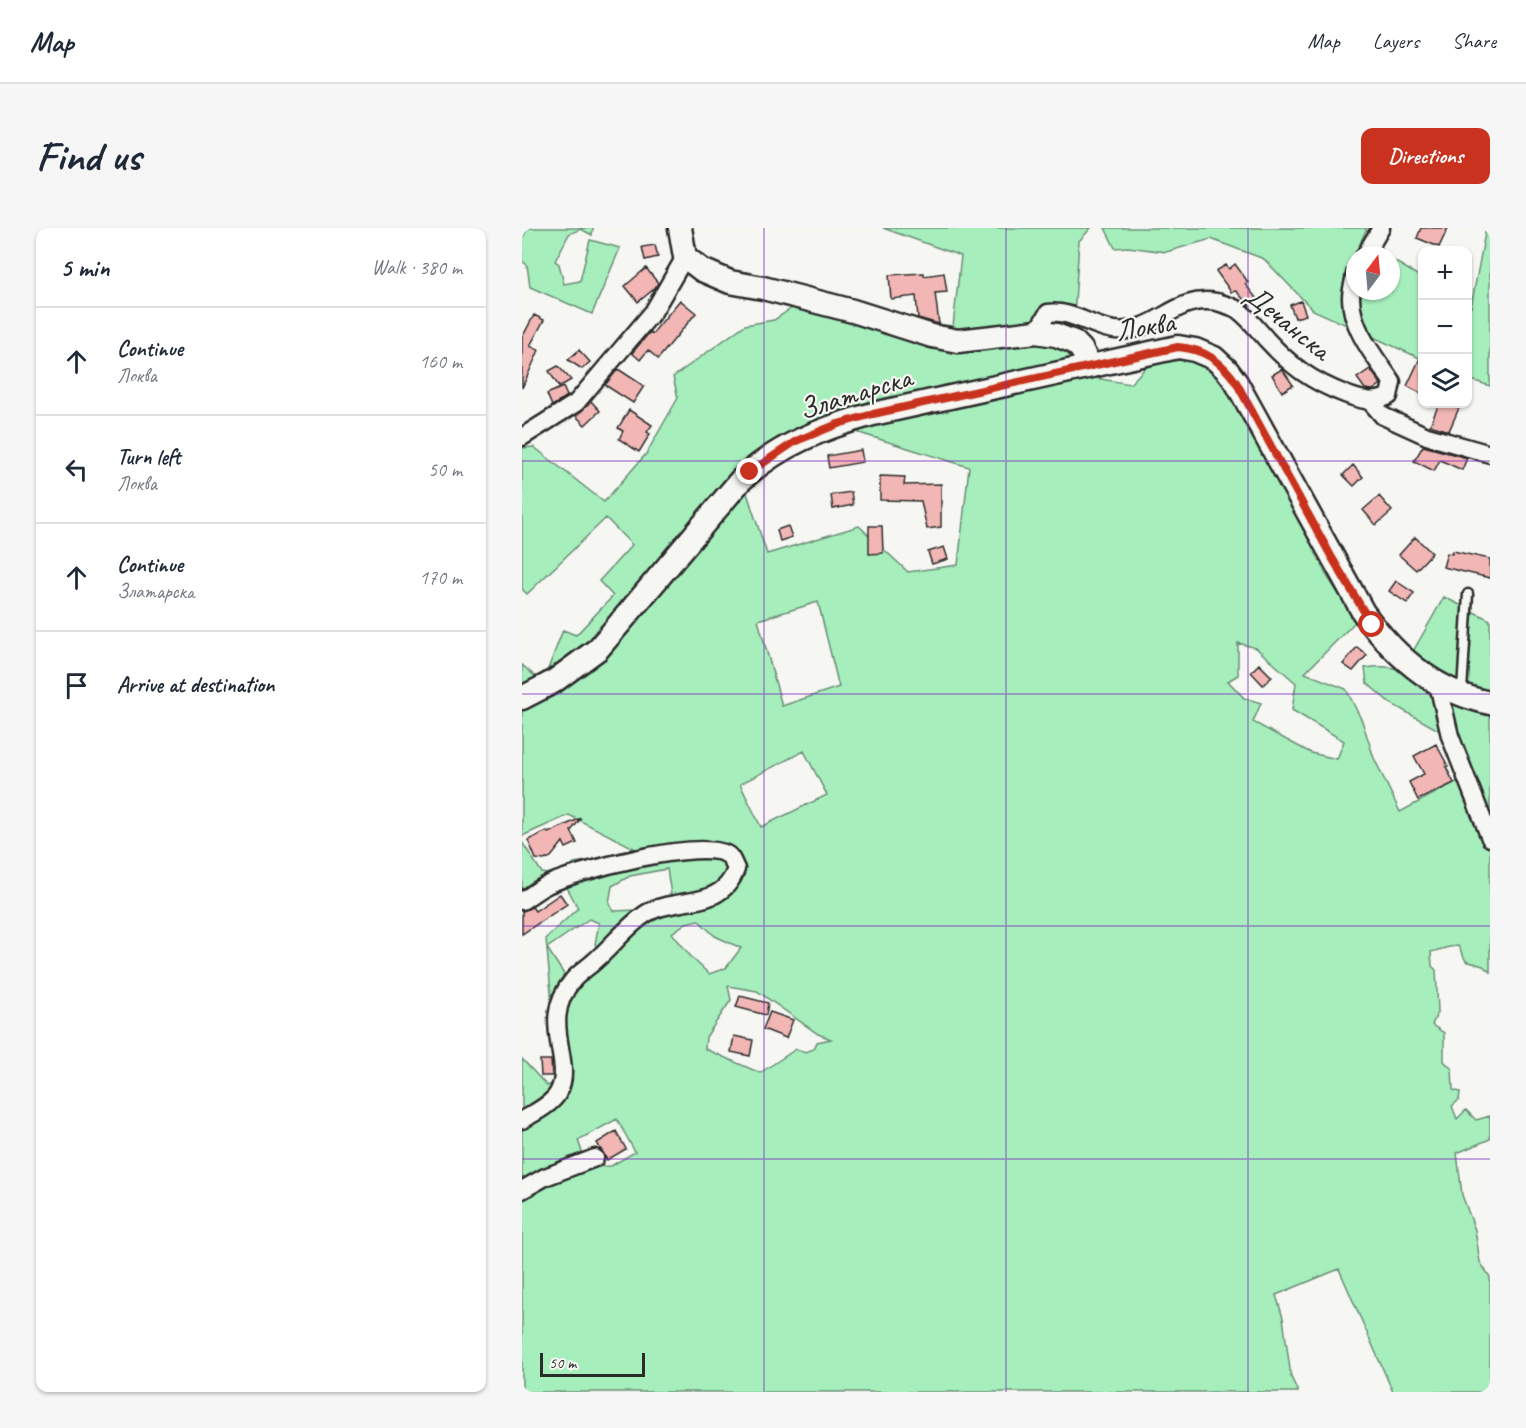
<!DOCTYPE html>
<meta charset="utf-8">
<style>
body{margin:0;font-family:Caveat,sans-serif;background:#f6f6f7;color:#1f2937}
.controls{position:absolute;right:18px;top:18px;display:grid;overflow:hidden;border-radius:12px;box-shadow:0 2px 4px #0004}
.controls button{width:54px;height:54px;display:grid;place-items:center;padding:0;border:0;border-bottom:2px solid #e0e1e3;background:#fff;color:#1f2937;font:30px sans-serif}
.compass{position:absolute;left:824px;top:18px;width:54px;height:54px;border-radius:50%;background:#fff;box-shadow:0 2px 4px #0004;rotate:16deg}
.scale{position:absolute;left:18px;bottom:15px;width:105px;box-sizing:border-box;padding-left:6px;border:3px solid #2b2b2b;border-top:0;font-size:16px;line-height:21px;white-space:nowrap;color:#2b2b2b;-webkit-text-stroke:4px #f6f6f2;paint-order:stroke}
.stop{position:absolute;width:18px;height:18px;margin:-14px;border:4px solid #c8321e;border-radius:50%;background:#fff}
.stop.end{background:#c8321e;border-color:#fff;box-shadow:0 2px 6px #0008}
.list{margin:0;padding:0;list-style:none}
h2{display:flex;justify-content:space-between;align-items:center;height:78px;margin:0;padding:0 24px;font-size:26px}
h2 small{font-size:20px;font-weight:400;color:#747a83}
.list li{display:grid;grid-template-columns:39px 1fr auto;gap:18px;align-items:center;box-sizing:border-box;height:108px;padding:0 24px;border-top:2px solid #e0e1e3}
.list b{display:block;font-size:22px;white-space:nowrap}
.list p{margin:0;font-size:20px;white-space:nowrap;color:#747a83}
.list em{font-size:20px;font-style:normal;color:#747a83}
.icon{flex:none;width:33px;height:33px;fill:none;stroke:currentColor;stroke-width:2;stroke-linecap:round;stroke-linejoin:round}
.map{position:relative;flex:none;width:968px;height:1164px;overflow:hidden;border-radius:12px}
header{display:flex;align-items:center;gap:36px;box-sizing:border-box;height:84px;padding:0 30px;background:#fff;border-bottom:2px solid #e0e1e3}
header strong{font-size:28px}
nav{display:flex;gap:33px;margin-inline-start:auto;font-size:21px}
.intro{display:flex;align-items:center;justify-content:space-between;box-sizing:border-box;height:144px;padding:0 36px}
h1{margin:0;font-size:42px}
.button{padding:15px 27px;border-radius:12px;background:#c8321e;color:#fff;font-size:21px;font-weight:700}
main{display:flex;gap:36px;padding:0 36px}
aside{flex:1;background:#fff;border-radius:12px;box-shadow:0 2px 4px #0004}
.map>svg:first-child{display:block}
.green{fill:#a6efbd;stroke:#688d74;stroke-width:1.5;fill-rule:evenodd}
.building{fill:#f2b7b5;stroke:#2b2b2b;stroke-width:1.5}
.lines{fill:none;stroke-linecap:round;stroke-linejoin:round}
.lane-casing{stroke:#2b2b2b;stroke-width:13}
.street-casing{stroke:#2b2b2b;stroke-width:21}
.secondary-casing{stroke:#2b2b2b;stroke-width:27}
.lane{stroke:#f6f6f2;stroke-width:8}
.street{stroke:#f6f6f2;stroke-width:16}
.secondary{stroke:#f6f6f2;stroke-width:22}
.route{stroke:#c8321e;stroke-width:8}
.grid{fill:none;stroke:#7b2cbf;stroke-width:1.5;stroke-opacity:0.55}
.labels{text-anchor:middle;stroke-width:4.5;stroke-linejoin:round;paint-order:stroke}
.street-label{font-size:30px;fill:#2b2b2b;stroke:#f6f6f2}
</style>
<header>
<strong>Map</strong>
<nav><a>Map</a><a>Layers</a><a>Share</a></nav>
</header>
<div class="intro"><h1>Find us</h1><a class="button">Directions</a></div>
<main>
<aside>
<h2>5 min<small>Walk · 380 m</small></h2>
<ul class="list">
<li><svg class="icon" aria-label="ahead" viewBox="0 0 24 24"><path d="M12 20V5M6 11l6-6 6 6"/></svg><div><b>Continue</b><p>Локва</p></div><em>160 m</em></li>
<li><svg class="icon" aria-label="left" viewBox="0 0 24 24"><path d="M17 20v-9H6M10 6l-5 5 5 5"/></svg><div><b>Turn left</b><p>Локва</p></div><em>50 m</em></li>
<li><svg class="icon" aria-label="ahead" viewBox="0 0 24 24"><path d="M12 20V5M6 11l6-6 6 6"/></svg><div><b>Continue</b><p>Златарска</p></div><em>170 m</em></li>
<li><svg class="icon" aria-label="arrive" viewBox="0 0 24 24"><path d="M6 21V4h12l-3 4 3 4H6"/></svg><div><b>Arrive at destination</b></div></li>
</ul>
</aside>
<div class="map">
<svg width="968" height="1164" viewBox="0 0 968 1164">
<rect width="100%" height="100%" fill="#f6f6f2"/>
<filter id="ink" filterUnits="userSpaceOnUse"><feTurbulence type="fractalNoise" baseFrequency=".0167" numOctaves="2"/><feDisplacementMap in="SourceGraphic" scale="12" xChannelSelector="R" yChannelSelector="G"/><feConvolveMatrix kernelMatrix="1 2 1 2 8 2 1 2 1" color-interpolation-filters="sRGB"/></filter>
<g filter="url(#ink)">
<path class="green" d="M6 0H71L70 7 59 1 47 6 33 33 37 36 42 56 58 53 68 12 98 20 70 86 8 59 5 37 0 33V11Z
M361 0H569L557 13 553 75 546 118 551 126 545 138 270 208 66 422 0 461V437L14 449 26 441 41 402 54 407 91 368 77 353 110 317 84 290 5 366 0 361V220L12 219 82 274 124 226 156 170 151 149 223 97 252 92 273 78 431 98 439 28Z
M583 0H845L839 13 862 27H833V63H869V31L900 50V131L791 82 742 31 689 11 644 24 606 19 593 20Z
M964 0H968V158L946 151V78L949 79Z
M669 128 698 143 783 293 803 345 834 393 783 445 824 461 840 493 852 530 878 584 938 552 920 504 868 475 845 455 843 440C887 434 878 449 909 466 921 472 953 476 968 480V744L961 738 944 733 936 718 927 719 909 724 910 738 914 742 916 783 910 797 922 805V833L930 841 931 862 938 864 937 872 930 878 935 891 944 882 954 892 968 888V911L935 925 940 967 953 1002 958 1034 968 1049V1164H871L817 1041 754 1067 761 1090 769 1149 776 1164H0V831L25 858 37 852 24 710 56 680 39 648 0 675V614L20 645 39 648 52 635 76 631 112 620 47 587 0 608V482L19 474 77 433 125 382 223 259 245 326 337 298 386 344 436 337 447 239 328 202 535 156 573 150 608 156 629 134ZM296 374 317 459 260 478 236 392ZM716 415 734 420 774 455 770 482 822 513 815 531 789 525 731 494 739 475 722 470 706 453 716 447ZM282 523 305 567 239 599 218 556ZM145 641 150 673 116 682 91 683 87 675 90 658 108 648ZM67 691 77 695 73 716 78 723 45 751 25 720ZM176 692 193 708 219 720 204 740 187 746 170 730 150 705 164 695ZM206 758 235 763 296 806 309 811 295 814 292 821 284 824 274 821 238 845 183 821 184 809 209 772ZM95 891 113 924 89 938 65 939 56 912Z
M922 369 968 392V466L934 456 889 427Z"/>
<path class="building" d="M899 0H926L917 19 895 10Z
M133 17 136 29 123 32 120 19Z
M713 36 726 54 723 56 735 71 727 77 714 63 709 64 694 43 704 37 707 41Z
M124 40 136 55 132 61 116 74 103 58Z
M402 45V48L422 45 425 64 413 65 417 96 396 90 394 68 369 71 367 47Z
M158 72 174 85 136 131 126 122 118 132 110 125 128 104 130 106Z
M779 73 784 87 773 90 768 77Z
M12 87 22 92 8 118 17 122 0 160V110Z
M57 122 68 134 60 141 46 132Z
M900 126V166L885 158Z
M36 138 49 152 37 159 27 143Z
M96 141 122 158 111 175 83 157Z
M760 141 771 157 760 164 750 147Z
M848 141 859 156 851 162 843 161 835 150Z
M41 159 45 168 30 178 25 166Z
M69 173 78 183 63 197 54 188Z
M917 176H927L937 180 927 203 908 197Z
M107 182 130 197 125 204 128 206 117 224 97 211 101 203 96 200Z
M901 218 945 230 940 242 918 232 912 243 892 233Z
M339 222 341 234 307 240 305 228Z
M831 237 841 249 832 258 821 247Z
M358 248 383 249 382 257 419 256V299L405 301 399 273 358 272Z
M329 264 331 277 311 281 309 267Z
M857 268 870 283 854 297 841 282Z
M266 298 270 309 258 313 255 302Z
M347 298H360L361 325 347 326Z
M893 309 910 325 894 342 877 327Z
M422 319 426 331 410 336 406 324Z
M931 323 968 331V350L921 339 925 325 930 326Z
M874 353 892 365 885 375 867 363Z
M835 419 845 427 831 443 821 436Z
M737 436 750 449 741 457 729 444Z
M914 516 926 538 924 539 932 555 896 572 887 554 902 546 892 528Z
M59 590 49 603 55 615 44 620 41 614 29 629 22 632 14 631 6 612 25 603 26 605Z
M38 666 45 676 0 706V683L10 679 13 683Z
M218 768 246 775 244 787 214 779Z
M248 784 271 792 264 810 241 801Z
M212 808 231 812 228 828 209 824Z
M18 832H29L30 848H19Z
M94 903 104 921 85 932 75 915Z"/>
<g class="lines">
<defs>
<path id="lane" d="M940 463 946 366"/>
<path id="street" d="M843 27 859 0
M514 104 526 85C553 81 577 106 605 102 640 98 656 67 695 74 702 76 710 78 716 82 727 90 736 102 745 112 769 138 789 153 823 166 838 172 852 176 867 168L870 154C854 130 829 101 829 70 829 62 832 54 833 46
M848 173 861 188 905 208 968 226
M0 209 54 175 131 84 163 29
M916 456 928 508 968 610
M0 673C8 668 15 662 23 658 49 644 185 608 207 628 210 631 212 637 214 641 200 683 153 668 125 685 106 697 92 716 75 731 68 738 58 744 51 752 15 794 54 834 36 865 29 877 12 885 0 892
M0 962 23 949 73 930"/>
<path id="secondary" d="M158 0 163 29 180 42 208 54 241 60 331 83 410 108 436 113 514 104 534 107 552 114 559 121 568 137
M0 470 31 454 76 421 218 253C256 217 301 200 351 186L656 119 673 122 692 130 705 142 714 154 841 384C873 429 913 464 968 475"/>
</defs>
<use href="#lane" class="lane-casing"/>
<use href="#street" class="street-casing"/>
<use href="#secondary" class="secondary-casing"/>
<use href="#lane" class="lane"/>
<use href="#street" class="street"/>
<use href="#secondary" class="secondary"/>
</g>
</g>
<g class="lines" filter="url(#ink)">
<path class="route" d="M228 244 274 213 316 196 351 186 656 119C682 121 699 133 714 154L809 328 850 397"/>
</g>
<path class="grid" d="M242 0V1164M484 0V1164M726 0V1164M0 233H968M0 466H968M0 698H968M0 931H968"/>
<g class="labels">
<g class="street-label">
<text transform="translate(766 94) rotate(39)" y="10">Дечанска</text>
<text transform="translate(623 98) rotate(-9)" y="10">Локва</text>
<text transform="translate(333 165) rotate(-17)" y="10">Златарска</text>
</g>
</g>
</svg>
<div class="controls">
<button>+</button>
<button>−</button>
<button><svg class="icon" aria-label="layers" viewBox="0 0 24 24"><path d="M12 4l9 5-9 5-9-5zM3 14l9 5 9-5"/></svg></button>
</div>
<svg class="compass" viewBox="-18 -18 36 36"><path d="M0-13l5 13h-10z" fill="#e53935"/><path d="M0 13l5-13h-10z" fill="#747a83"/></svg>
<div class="scale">50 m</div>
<div class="stop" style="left:850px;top:397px"></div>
<div class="stop end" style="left:228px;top:244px"></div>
</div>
</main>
